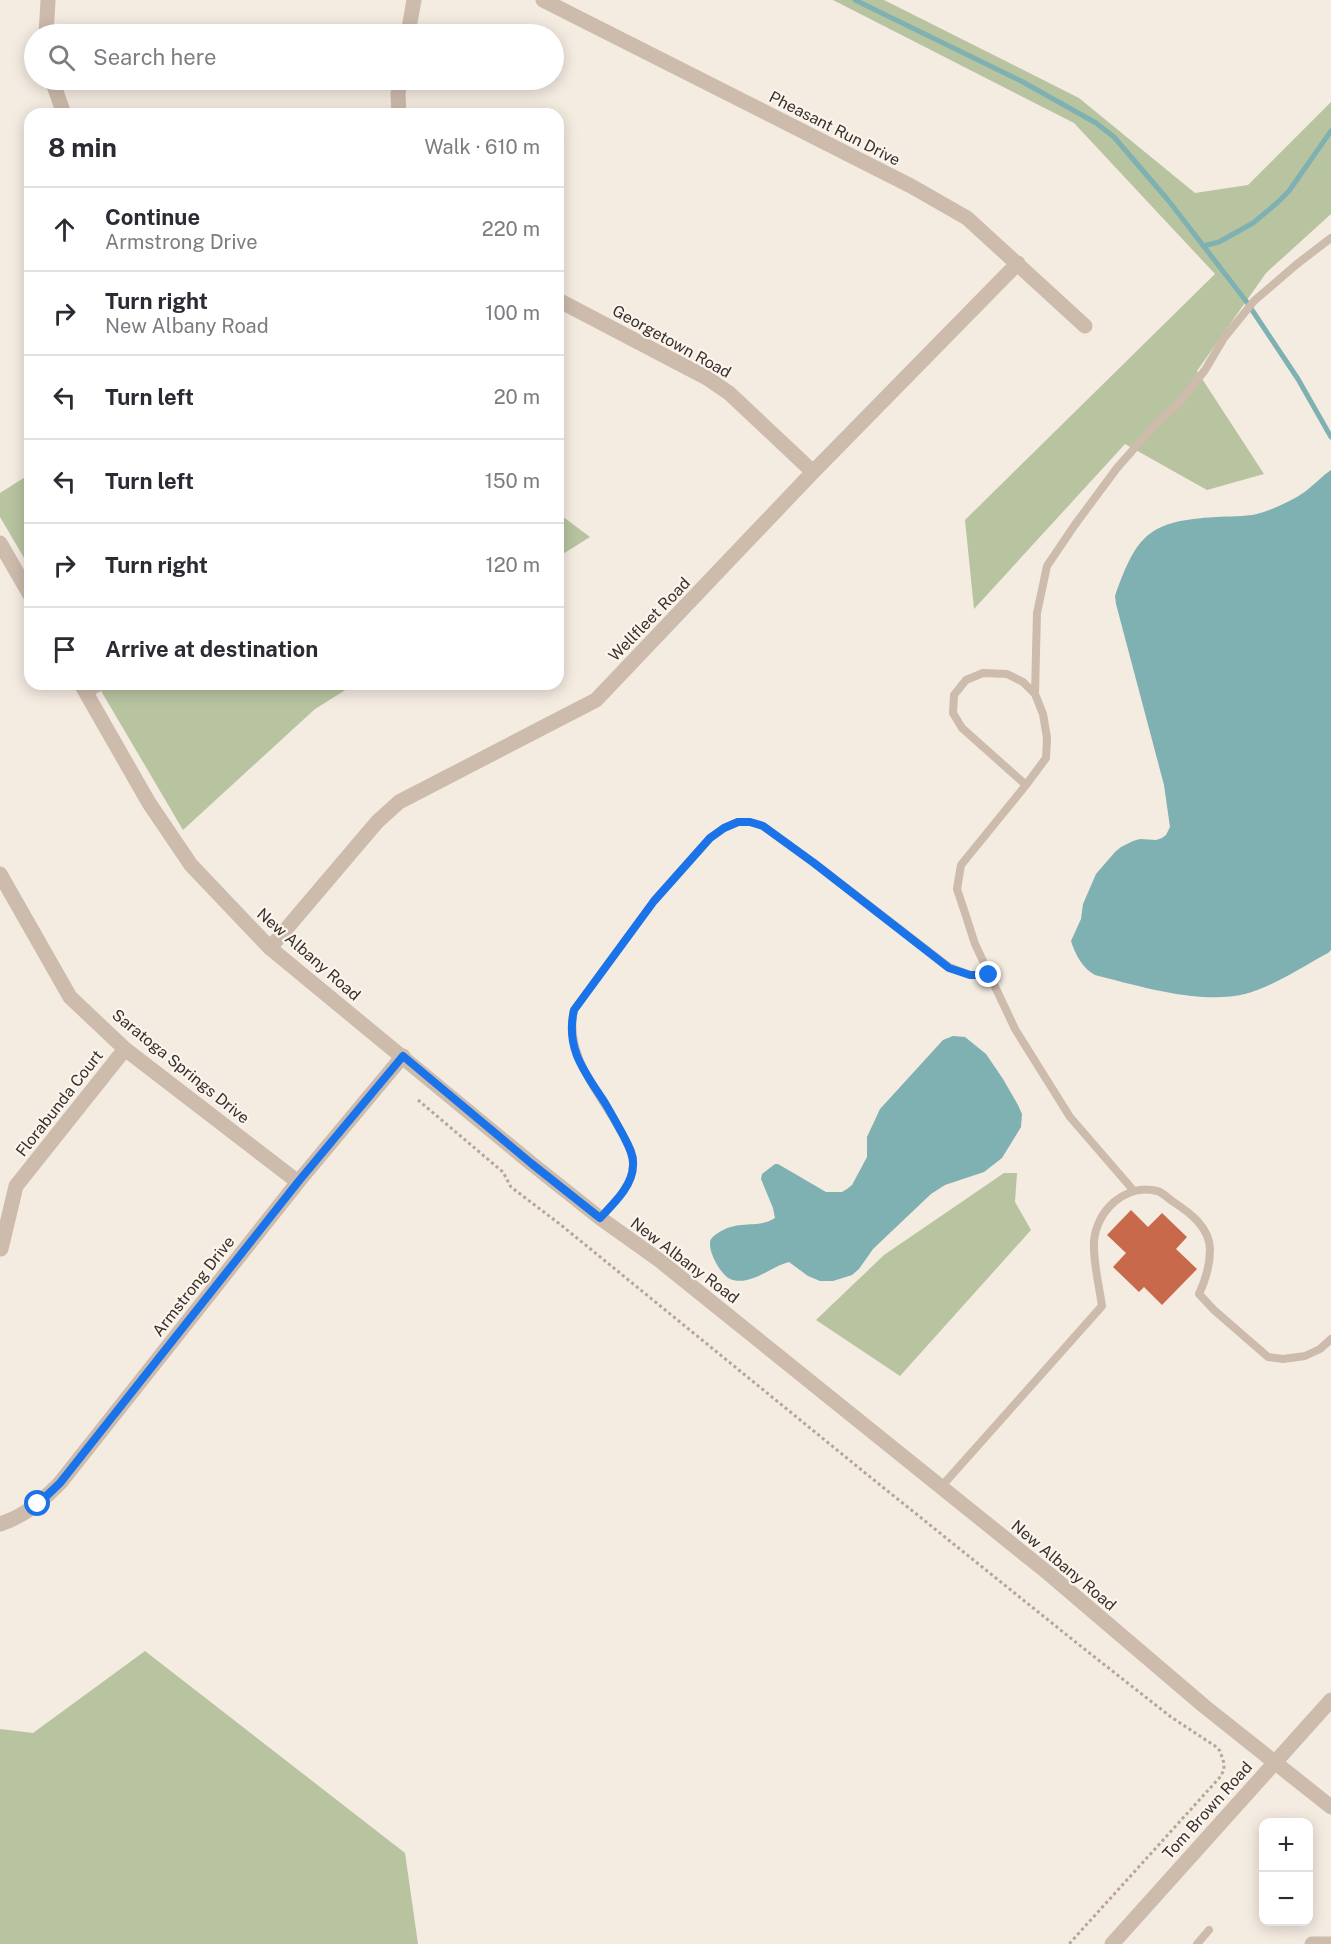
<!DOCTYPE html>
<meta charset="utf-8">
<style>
body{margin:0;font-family:"Public Sans",sans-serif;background:#f2f2f3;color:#2b2b33}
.controls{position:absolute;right:18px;bottom:18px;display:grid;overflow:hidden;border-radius:12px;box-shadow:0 3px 15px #0003}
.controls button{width:54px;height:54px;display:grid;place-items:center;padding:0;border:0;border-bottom:2px solid #e1e1e2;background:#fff;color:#2b2b33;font:30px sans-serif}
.stop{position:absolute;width:18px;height:18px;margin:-14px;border:4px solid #1a73e8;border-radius:50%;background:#fff}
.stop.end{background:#1a73e8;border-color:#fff;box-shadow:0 2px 6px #0008}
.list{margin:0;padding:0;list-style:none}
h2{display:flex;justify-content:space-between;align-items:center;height:78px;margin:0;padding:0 24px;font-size:26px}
h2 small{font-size:20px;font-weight:400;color:#7c7c81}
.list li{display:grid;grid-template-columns:39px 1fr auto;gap:18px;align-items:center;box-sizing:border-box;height:84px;padding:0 24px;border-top:2px solid #e1e1e2}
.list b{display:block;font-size:22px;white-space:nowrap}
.list p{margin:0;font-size:20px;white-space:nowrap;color:#7c7c81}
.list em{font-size:20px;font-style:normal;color:#7c7c81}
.icon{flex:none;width:33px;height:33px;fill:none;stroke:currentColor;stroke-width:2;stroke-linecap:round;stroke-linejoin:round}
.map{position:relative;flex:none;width:1331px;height:1944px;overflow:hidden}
.search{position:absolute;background:#fff;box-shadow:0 3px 15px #0003;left:24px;top:24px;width:540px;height:66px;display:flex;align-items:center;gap:15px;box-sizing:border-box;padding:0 21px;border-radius:33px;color:#7c7c81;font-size:22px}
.panel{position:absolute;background:#fff;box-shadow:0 3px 15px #0003;left:24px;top:108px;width:540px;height:582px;border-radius:18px}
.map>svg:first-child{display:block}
.green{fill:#b8c4a0}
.water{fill:#7fb0b2}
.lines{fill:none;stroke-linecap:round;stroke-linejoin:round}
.stream{stroke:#7fb0b2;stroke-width:5}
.building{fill:#c8694b}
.path{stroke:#b9a596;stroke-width:3;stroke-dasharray:3 3;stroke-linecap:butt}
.service{stroke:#cdbbac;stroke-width:8}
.minor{stroke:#cdbbac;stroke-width:15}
.tertiary{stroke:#cdbbac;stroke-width:15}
.route{stroke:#1a73e8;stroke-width:8}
.labels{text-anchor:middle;stroke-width:4.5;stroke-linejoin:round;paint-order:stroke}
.street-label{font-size:16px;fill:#3b302b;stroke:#fbf5ee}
</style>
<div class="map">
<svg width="1331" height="1944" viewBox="0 0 1331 1944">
<rect width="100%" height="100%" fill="#f4ebe1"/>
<path class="green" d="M833 0H884L1079 98 1195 193 1248 185 1331 102V214L1266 273 1197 371 1264 474 1207 490 1125 444 974 609 965 520 1215 274 1074 123Z
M30 474V568L0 517V493Z
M558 513 590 537 558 557Z
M97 684H355L315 709 183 830Z
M1004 1173H1017L1015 1202 1031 1230 900 1376 816 1320 884 1255Z
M145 1651 405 1853 418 1944H0V1729L33 1733Z"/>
<path class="water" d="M1331 470V950L1328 953C1302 967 1274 986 1245 994 1200 1005 1139 986 1095 975 1083 969 1075 954 1071 941L1081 919 1083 904 1096 874 1115 852 1121 847 1133 841 1140 839 1156 840 1162 838 1166 835 1170 827 1164 785 1116 604 1115 596C1137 534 1149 521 1216 517 1229 516 1244 517 1257 514 1274 509 1292 501 1306 491 1315 484 1322 476 1331 470Z
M953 1036 965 1037 986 1054 1003 1079 1018 1105 1022 1114 1021 1127 1002 1158 984 1172 945 1185 931 1194 873 1249 859 1269 852 1275 833 1281H820L808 1276 789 1262C772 1266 752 1285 733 1280 722 1278 709 1253 710 1243 710 1238 715 1235 718 1233 738 1219 759 1229 775 1218L773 1208 761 1179 762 1174 775 1164H778L826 1192H842L847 1189 852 1185 867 1157V1137L880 1109 943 1040Z"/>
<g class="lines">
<path class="stream" d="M855 0 1023 82 1096 123 1114 137 1168 200 1246 301 1298 379 1331 437
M1203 246 1219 242 1253 223 1277 203 1289 191 1331 131"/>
</g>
<path class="building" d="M1131 1210 1148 1227 1162 1213 1187 1237 1176 1249 1197 1269 1162 1305 1144 1287 1139 1292 1113 1267 1126 1253 1107 1235Z"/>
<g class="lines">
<path class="path" d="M418 1100 503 1172 511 1187 561 1225 864 1472 1078 1644 1171 1717 1215 1746 1220 1751 1224 1763V1769L1221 1776 1069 1944"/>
<path class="service" d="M87 694 106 684
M1035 694 1037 613 1047 566 1074 526 1117 468 1153 427 1180 402 1205 370 1224 338 1254 301 1297 264 1331 238
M1026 785 962 728 953 713 954 695 966 680 983 673 1007 674 1023 682 1035 694 1043 714 1047 738 1046 758 1026 785 961 865 957 889 965 913 975 944 1015 1029 1070 1117 1134 1191
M600 1218C613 1204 633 1186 633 1165 634 1154 627 1143 623 1135 602 1095 564 1057 574 1010L654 901 710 838 724 828 738 822H750L763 826 814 863 949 967 970 975H989
M941 1487 1102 1306C1099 1285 1093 1262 1094 1242 1096 1211 1125 1183 1157 1191 1162 1192 1168 1198 1172 1201 1189 1212 1210 1227 1210 1250 1210 1264 1205 1281 1199 1294L1214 1310 1268 1357 1283 1359 1305 1356 1320 1349 1331 1339
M1197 1944 1209 1930"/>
<path class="minor" d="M543 0 911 186 967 218 1085 326
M46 34 48 1
M408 34 414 0
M52 80 64 114
M399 114 398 94 400 80
M558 300 707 378 729 393 813 472
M0 874 70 997 125 1049 298 1182
M270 948 377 822 399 802 596 700 813 472 1018 263
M1 1249 16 1186 125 1049
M0 1524C25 1516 42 1501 60 1483L298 1182 403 1056
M1312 1944H1331"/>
<path class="tertiary" d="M0 543 30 595
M81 684 149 803 191 865 270 948 532 1164 600 1218 659 1260 1048 1573 1204 1706 1331 1807
M1112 1944 1331 1700"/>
</g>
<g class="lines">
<path class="route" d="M38 1504 60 1483 298 1182 403 1056 532 1164 600 1218C613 1204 633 1186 633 1165 634 1154 627 1143 623 1135 617 1124 611 1113 605 1103 585 1072 565 1049 574 1010L654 901 710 838 724 828 738 822H750L763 826 814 863 949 968 970 975H989"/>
</g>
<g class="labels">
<g class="street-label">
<text transform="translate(835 128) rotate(27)" y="6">Pheasant Run Drive</text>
<text transform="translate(672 341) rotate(29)" y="6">Georgetown Road</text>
<text transform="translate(649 619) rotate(-46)" y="6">Wellfleet Road</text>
<text transform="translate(309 954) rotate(41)" y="6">New Albany Road</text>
<text transform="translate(181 1066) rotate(39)" y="6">Saratoga Springs Drive</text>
<text transform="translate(59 1103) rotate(-52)" y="6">Florabunda Court</text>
<text transform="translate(685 1260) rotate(37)" y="6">New Albany Road</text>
<text transform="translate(193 1286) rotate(-52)" y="6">Armstrong Drive</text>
<text transform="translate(1064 1565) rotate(40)" y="6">New Albany Road</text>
<text transform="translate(1207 1810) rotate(-48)" y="6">Tom Brown Road</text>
</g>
</g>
</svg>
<div class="controls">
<button>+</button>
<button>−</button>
</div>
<div class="stop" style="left:38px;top:1504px"></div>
<div class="stop end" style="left:989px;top:975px"></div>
<div class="search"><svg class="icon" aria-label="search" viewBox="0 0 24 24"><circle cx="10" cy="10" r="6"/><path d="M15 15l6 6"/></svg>Search here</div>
<section class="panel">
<h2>8 min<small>Walk · 610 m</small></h2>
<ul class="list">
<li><svg class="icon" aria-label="ahead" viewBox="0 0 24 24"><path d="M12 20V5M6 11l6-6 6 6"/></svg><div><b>Continue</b><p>Armstrong Drive</p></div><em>220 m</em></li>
<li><svg class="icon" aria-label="right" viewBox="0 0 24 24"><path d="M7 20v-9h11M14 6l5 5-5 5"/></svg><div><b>Turn right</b><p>New Albany Road</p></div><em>100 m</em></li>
<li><svg class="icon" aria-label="left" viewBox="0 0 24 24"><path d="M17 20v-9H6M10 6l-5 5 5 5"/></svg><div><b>Turn left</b></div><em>20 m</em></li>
<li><svg class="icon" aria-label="left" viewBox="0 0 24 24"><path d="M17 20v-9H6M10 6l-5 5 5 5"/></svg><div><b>Turn left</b></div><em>150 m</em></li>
<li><svg class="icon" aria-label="right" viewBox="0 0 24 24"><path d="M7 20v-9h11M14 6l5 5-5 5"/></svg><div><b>Turn right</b></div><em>120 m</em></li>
<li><svg class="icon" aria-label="arrive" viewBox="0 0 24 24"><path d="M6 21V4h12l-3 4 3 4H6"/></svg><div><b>Arrive at destination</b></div></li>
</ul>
</section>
</div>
